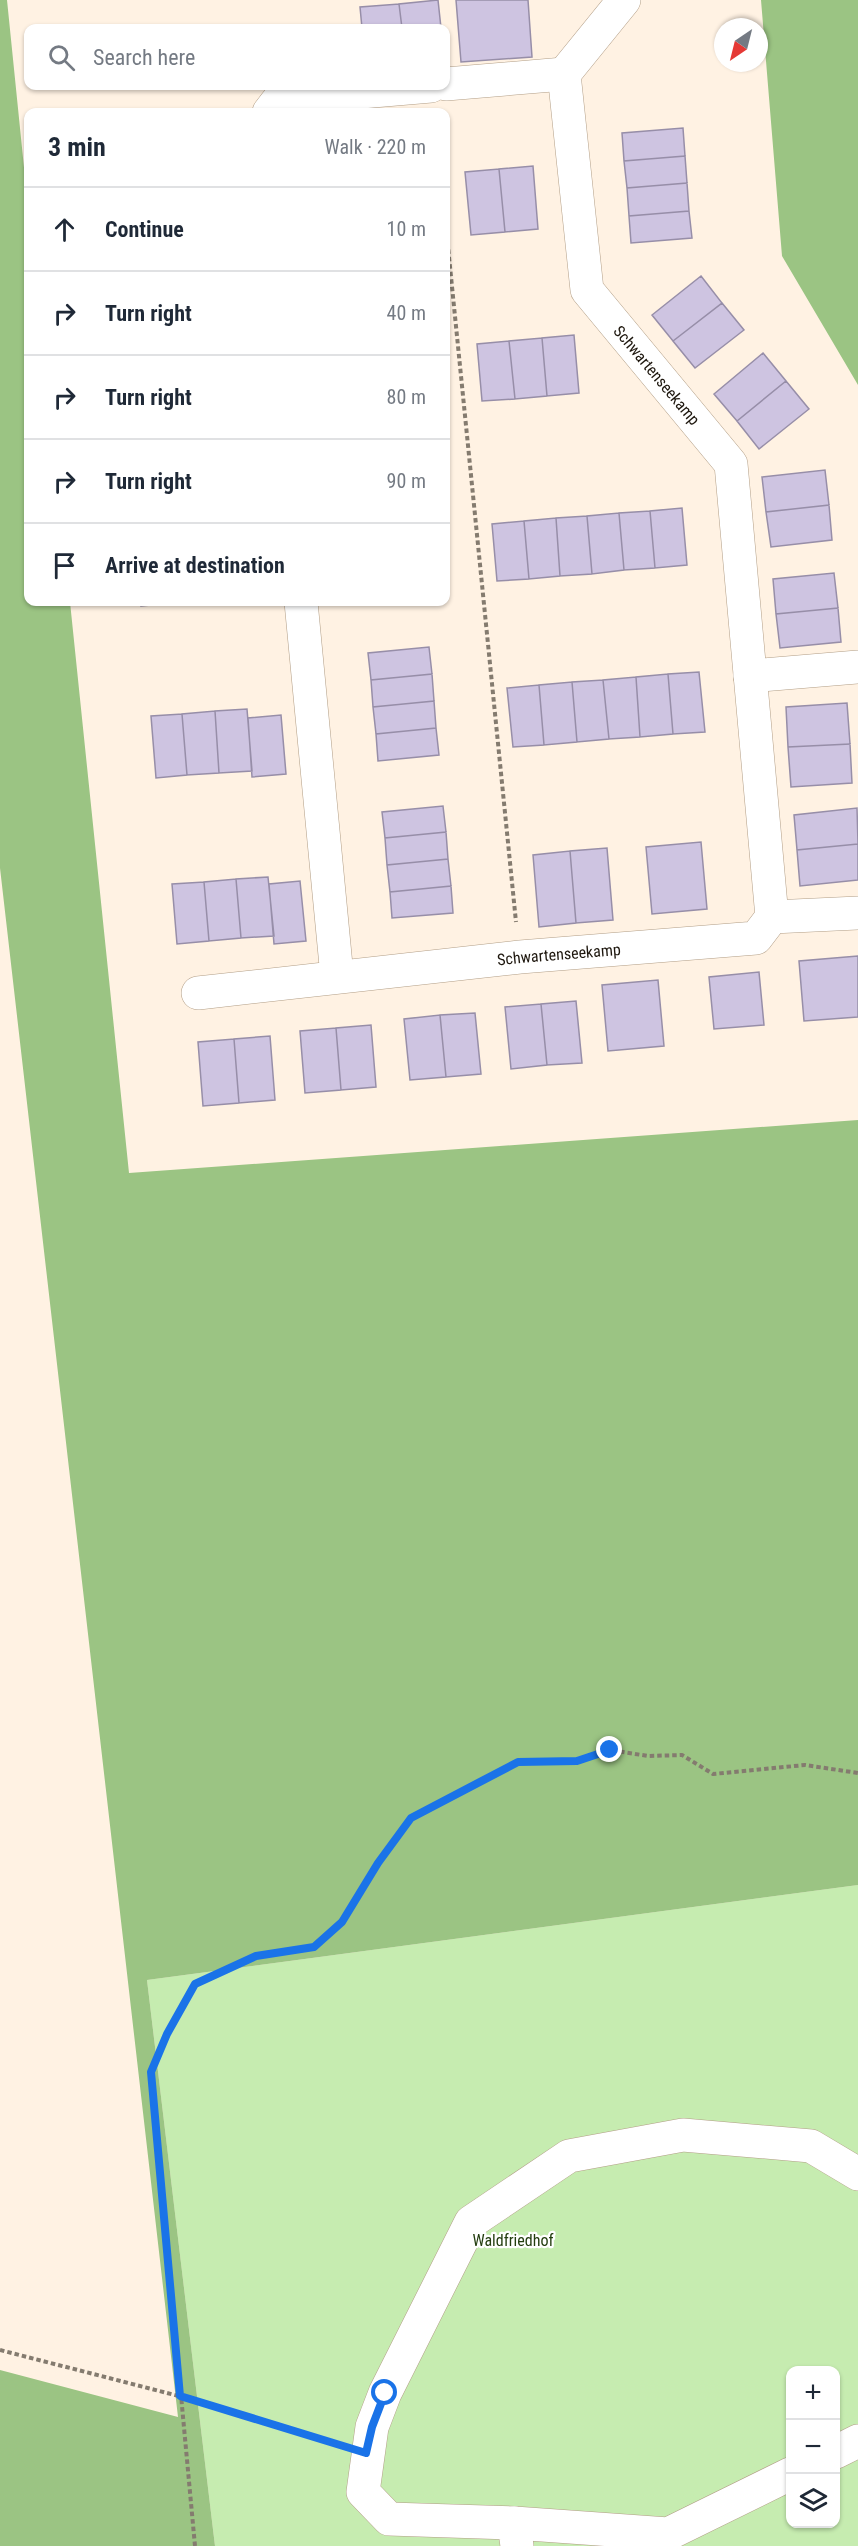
<!DOCTYPE html>
<meta charset="utf-8">
<style>
body{margin:0;font-family:"Roboto Condensed",sans-serif;background:#f2f2f3;color:#1f2937}
.controls{position:absolute;right:18px;bottom:18px;display:grid;overflow:hidden;border-radius:12px;box-shadow:0 2px 4px #0004}
.controls button{width:54px;height:54px;display:grid;place-items:center;padding:0;border:0;border-bottom:2px solid #e0e1e3;background:#fff;color:#1f2937;font:30px sans-serif}
.compass{position:absolute;left:714px;top:18px;width:54px;height:54px;border-radius:50%;background:#fff;box-shadow:0 2px 4px #0004;rotate:215deg}
.stop{position:absolute;width:18px;height:18px;margin:-14px;border:4px solid #1a73e8;border-radius:50%;background:#fff}
.stop.end{background:#1a73e8;border-color:#fff;box-shadow:0 2px 6px #0008}
.list{margin:0;padding:0;list-style:none}
h2{display:flex;justify-content:space-between;align-items:center;height:78px;margin:0;padding:0 24px;font-size:26px}
h2 small{font-size:20px;font-weight:400;color:#747a83}
.list li{display:grid;grid-template-columns:39px 1fr auto;gap:18px;align-items:center;box-sizing:border-box;height:84px;padding:0 24px;border-top:2px solid #e0e1e3}
.list b{display:block;font-size:22px;white-space:nowrap}
.list em{font-size:20px;font-style:normal;color:#747a83}
.icon{flex:none;width:33px;height:33px;fill:none;stroke:currentColor;stroke-width:2;stroke-linecap:round;stroke-linejoin:round}
.map{position:relative;flex:none;width:858px;height:2546px;overflow:hidden}
.search{position:absolute;background:#fff;box-shadow:0 2px 4px #0004;left:24px;top:24px;width:426px;height:66px;display:flex;align-items:center;gap:15px;box-sizing:border-box;padding:0 21px;border-radius:12px;color:#747a83;font-size:22px}
.panel{position:absolute;background:#fff;box-shadow:0 2px 4px #0004;left:24px;top:108px;width:426px;height:498px;border-radius:12px}
.map>svg:first-child{display:block}
.green{fill:#c6ecb0;fill-rule:evenodd}
.forest{fill:#9bc483}
.building{fill:#cec4e1;stroke:#978ea8;stroke-width:1.5}
.lines{fill:none;stroke-linecap:round;stroke-linejoin:round}
.minor-casing{stroke:#b29e86;stroke-width:34}
.path{stroke:#847b6f;stroke-width:4;stroke-dasharray:4.5 3;stroke-linecap:butt}
.minor{stroke:#fff;stroke-width:33}
.route{stroke:#1a73e8;stroke-width:8}
.labels{text-anchor:middle;stroke-width:4.5;stroke-linejoin:round;paint-order:stroke}
.street-label{font-size:16px;fill:#1d160d;stroke:#fff}
.park-label{font-size:16px;fill:#233d0f;stroke:#fff}
</style>
<div class="map">
<svg width="858" height="2546" viewBox="0 0 858 2546">
<rect width="100%" height="100%" fill="#fff2e3"/>
<path class="green" d="M858 1885V2546H215L147 1980ZM790 2370H836V2524H790Z"/>
<path class="forest" d="M0 0H7L28 207V602H70L129 1173 858 1120V1885L147 1980 215 2546H0V2370L178 2417 0 868Z
M761 0H858V385L782 256Z"/>
<path class="building" d="M438 0 441 28H402L399 4Z
M456 0H528L532 57 461 62Z
M399 4 402 28H362L360 7Z
M683 128 685 156 624 161 622 133Z
M685 156 687 183 627 188 624 161Z
M533 166 538 229 505 232 499 169Z
M499 169 505 232 471 235 465 172Z
M687 183 689 211 629 216 627 188Z
M689 211 692 238 631 243 629 216Z
M701 276 722 303 673 341 652 315Z
M722 303 744 330 695 368 673 341Z
M574 335 579 393 547 396 542 338Z
M542 338 547 396 515 399 509 341Z
M509 341 515 399 482 401 477 344Z
M763 353 786 381 737 421 714 394Z
M786 381 809 409 759 449 737 421Z
M825 470 829 505 766 512 762 477Z
M829 505 832 540 771 547 766 512Z
M682 508 687 565 655 568 650 511Z
M650 511 655 568 624 570 619 513Z
M619 513 624 570 592 574 587 516Z
M587 516 592 574 560 576 556 518Z
M556 518 560 576 529 579 524 521Z
M524 521 529 579 497 581 492 524Z
M834 573 838 608 776 614 773 579Z
M141 602H173L174 603 141 606Z
M838 608 841 642 780 648 776 614Z
M429 647 432 674 371 680 368 653Z
M699 672 705 732 673 734 668 674Z
M432 674 434 701 373 707 371 680Z
M668 674 673 734 640 737 636 677Z
M636 677 640 737 609 739 603 680Z
M603 680 609 739 577 742 572 682Z
M572 682 577 742 544 745 539 685Z
M539 685 544 745 513 747 507 688Z
M434 701 436 728 376 734 373 707Z
M847 703 850 744 788 747 786 707Z
M247 709 252 771 219 773 215 711Z
M215 711 219 773 187 775 182 714Z
M182 714 187 775 156 778 151 716Z
M281 715 286 774 252 777 248 718Z
M436 728 439 755 378 761 376 734Z
M850 744 852 783 791 787 788 747Z
M443 806 446 832 385 838 382 812Z
M857 808 858 844 797 850 794 815Z
M446 832 448 859 387 865 385 838Z
M701 842 707 909 652 914 646 847Z
M858 844V880L800 886 797 850Z
M607 848 613 920 576 923 570 851Z
M570 851 576 923 539 927 533 855Z
M448 859 451 886 390 892 387 865Z
M268 877 274 936 241 938 236 879Z
M236 879 241 938 209 941 204 882Z
M300 881 306 941 274 944 269 884Z
M204 882 209 941 177 944 172 884Z
M451 886 453 913 392 918 390 892Z
M858 956V1017L804 1021 799 961Z
M759 972 764 1025 714 1029 709 977Z
M658 980 664 1046 608 1051 602 985Z
M576 1001 582 1063 547 1065 541 1004Z
M541 1004 547 1065 511 1069 505 1007Z
M475 1013 481 1074 446 1077 440 1015Z
M440 1015 446 1077 410 1080 404 1019Z
M371 1025 376 1087 341 1090 336 1028Z
M336 1028 341 1090 305 1093 300 1031Z
M270 1036 275 1100 239 1103 234 1039Z
M234 1039 239 1103 203 1106 198 1042Z"/>
<g class="lines">
<defs>
<g id="minor">
<path d="M446 84 564 74"/>
<path d="M269 112 279 99 431 86"/>
<path d="M301 602 337 976"/>
<path d="M750 676 858 667"/>
<path d="M772 917 858 913"/>
<path id="s1" d="M198 993 520 957 756 938 772 917 731 464 587 290 564 74 624 0"/>
<path d="M836 2452 858 2441"/>
<path d="M514 2523 668 2534 790 2474"/>
<path d="M517 2546 514 2523 389 2519 363 2492 372 2427 385 2393 471 2222 569 2156 683 2135 811 2146 858 2174"/>
</g>
</defs>
<use href="#minor" class="minor-casing"/>
<path class="path" d="M446 227 516 922
M0 2350 210 2404 334 2443
M195 2546 151 2072 167 2034 195 1985 256 1956 314 1947 342 1922 378 1863 411 1817 518 1762 577 1761 610 1750 648 1756 682 1755 713 1774 805 1765 858 1773"/>
<use href="#minor" class="minor"/>
</g>
<g class="lines">
<path class="route" d="M385 2393 372 2427 366 2453 180 2396 151 2072 167 2034 195 1984 256 1956 314 1947 342 1922 378 1863 411 1818 518 1762 577 1761 610 1750"/>
</g>
<g class="labels">
<g class="street-label">
<text transform="translate(657 375) rotate(50)" y="6">Schwartenseekamp</text>
<text dy="6" stroke="none"><textPath href="#s1" startOffset="363">Schwartenseekamp</textPath></text>
</g>
<g class="park-label">
<text x="513" y="2246">Waldfriedhof</text>
</g>
</g>
</svg>
<div class="controls">
<button>+</button>
<button>−</button>
<button><svg class="icon" aria-label="layers" viewBox="0 0 24 24"><path d="M12 4l9 5-9 5-9-5zM3 14l9 5 9-5"/></svg></button>
</div>
<svg class="compass" viewBox="-18 -18 36 36"><path d="M0-13l5 13h-10z" fill="#e53935"/><path d="M0 13l5-13h-10z" fill="#747a83"/></svg>
<div class="stop" style="left:385px;top:2393px"></div>
<div class="stop end" style="left:610px;top:1750px"></div>
<div class="search"><svg class="icon" aria-label="search" viewBox="0 0 24 24"><circle cx="10" cy="10" r="6"/><path d="M15 15l6 6"/></svg>Search here</div>
<section class="panel">
<h2>3 min<small>Walk · 220 m</small></h2>
<ul class="list">
<li><svg class="icon" aria-label="ahead" viewBox="0 0 24 24"><path d="M12 20V5M6 11l6-6 6 6"/></svg><div><b>Continue</b></div><em>10 m</em></li>
<li><svg class="icon" aria-label="right" viewBox="0 0 24 24"><path d="M7 20v-9h11M14 6l5 5-5 5"/></svg><div><b>Turn right</b></div><em>40 m</em></li>
<li><svg class="icon" aria-label="right" viewBox="0 0 24 24"><path d="M7 20v-9h11M14 6l5 5-5 5"/></svg><div><b>Turn right</b></div><em>80 m</em></li>
<li><svg class="icon" aria-label="right" viewBox="0 0 24 24"><path d="M7 20v-9h11M14 6l5 5-5 5"/></svg><div><b>Turn right</b></div><em>90 m</em></li>
<li><svg class="icon" aria-label="arrive" viewBox="0 0 24 24"><path d="M6 21V4h12l-3 4 3 4H6"/></svg><div><b>Arrive at destination</b></div></li>
</ul>
</section>
</div>
